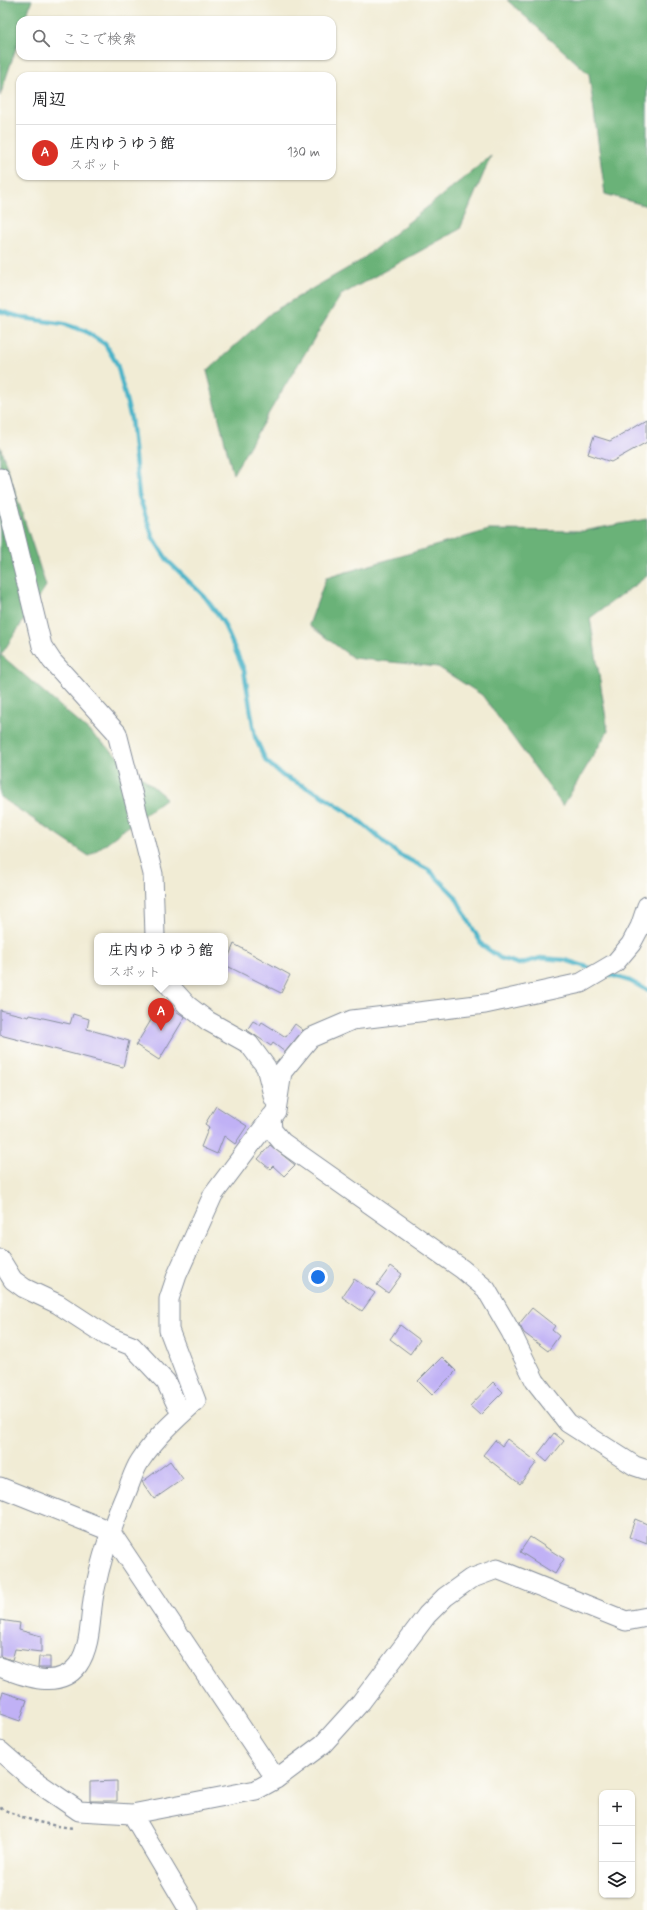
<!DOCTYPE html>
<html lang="ja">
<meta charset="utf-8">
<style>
body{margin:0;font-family:Mynerve,"Klee One",sans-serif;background:#f6f6f6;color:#202124}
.controls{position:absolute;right:12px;bottom:12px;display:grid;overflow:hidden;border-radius:8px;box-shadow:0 1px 3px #0004}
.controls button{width:36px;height:36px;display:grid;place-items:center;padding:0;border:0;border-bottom:1px solid #e0e0e0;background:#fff;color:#202124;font:20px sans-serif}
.you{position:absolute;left:318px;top:1277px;width:14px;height:14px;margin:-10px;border:3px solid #fff;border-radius:50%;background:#1a73e8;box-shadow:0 0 0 6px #1a73e833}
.badge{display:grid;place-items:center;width:26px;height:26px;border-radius:50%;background:#d93025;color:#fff;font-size:13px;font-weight:700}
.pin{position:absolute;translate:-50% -33px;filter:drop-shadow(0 1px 2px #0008)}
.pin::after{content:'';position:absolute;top:21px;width:14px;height:12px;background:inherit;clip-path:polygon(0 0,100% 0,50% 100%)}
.popup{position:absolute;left:94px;top:933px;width:134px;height:52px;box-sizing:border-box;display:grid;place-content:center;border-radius:8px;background:#fff;filter:drop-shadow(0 1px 3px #0005);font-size:13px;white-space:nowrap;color:#757577}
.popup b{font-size:15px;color:#202124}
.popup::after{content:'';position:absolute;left:50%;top:100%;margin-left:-8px;border:8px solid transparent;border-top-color:#fff}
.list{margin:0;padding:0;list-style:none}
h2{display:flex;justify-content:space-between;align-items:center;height:52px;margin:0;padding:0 16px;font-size:17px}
h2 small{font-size:13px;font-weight:400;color:#757577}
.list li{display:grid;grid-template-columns:26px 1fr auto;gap:12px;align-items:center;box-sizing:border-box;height:56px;padding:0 16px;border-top:1px solid #e0e0e0}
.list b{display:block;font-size:15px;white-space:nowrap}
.list p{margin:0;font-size:13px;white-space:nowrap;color:#757577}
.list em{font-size:13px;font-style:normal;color:#757577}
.icon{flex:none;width:22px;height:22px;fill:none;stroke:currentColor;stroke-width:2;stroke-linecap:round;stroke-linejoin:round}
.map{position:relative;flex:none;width:647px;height:1910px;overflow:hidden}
.search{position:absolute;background:#fff;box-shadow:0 1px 3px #0004;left:16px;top:16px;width:320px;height:44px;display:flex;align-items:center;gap:10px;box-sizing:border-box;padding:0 14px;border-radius:12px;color:#757577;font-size:15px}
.panel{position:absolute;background:#fff;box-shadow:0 1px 3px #0004;left:16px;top:72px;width:320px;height:108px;border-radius:12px}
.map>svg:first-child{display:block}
.forest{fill:#6bb278;stroke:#43706b}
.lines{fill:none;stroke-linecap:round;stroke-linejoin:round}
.stream{stroke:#4ab3c8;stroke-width:4.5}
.building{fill:#c0b1f5}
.minor-casing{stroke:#868e9a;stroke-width:21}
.path{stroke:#868e9a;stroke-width:2.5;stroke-dasharray:3 3;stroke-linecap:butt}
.minor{stroke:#fff;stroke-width:19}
</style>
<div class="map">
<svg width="647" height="1910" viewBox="0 0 647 1910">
<rect width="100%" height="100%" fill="#fdfcf7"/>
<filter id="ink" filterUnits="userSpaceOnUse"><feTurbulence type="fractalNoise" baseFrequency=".025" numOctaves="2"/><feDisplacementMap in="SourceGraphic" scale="8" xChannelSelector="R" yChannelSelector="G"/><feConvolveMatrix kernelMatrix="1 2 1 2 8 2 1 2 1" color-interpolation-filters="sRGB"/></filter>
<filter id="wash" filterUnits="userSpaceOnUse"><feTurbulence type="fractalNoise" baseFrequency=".012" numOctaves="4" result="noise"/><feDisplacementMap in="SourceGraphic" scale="16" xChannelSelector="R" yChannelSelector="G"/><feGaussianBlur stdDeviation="0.9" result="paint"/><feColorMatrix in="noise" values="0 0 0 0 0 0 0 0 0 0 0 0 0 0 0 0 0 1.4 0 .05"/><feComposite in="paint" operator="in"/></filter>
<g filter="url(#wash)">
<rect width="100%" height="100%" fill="#f1ecd5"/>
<path class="forest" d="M0 0H32L25 20H20V36L0 96Z
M507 0H647V206L605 194 589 74Z
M491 156 460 229 341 295 286 384 233 474 207 371 272 312 360 261Z
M0 446 46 586 1 655 166 798 89 856 0 797Z
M647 519V576L590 618 608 731 563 806 482 695 438 667 353 658 309 625 326 578 489 530 583 531Z"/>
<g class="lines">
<path class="stream" d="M0 311 24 318 64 324 85 331 105 344 117 364 131 419 139 496 153 538 168 561 205 597 223 622 244 670 255 737 266 761 283 776 320 794 355 817 398 854 429 870 455 896 482 945 500 958 519 964 541 958 565 960 593 969
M608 974 630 981 647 990"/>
</g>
<g id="blocks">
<path class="building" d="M647 419V442L611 462 588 454 594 436 610 441Z
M234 944 290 975 281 993 225 965Z
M162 1002 185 1017 159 1060 136 1045Z
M0 1010 29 1017 30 1015 70 1024 73 1014 89 1019 87 1029 129 1041 123 1067 0 1035Z
M253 1021 260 1025 262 1022 286 1037 295 1024 303 1030 285 1052 273 1043 271 1046 247 1030Z
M216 1106 247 1126 235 1144 224 1136 217 1154 201 1147 209 1127 205 1124Z
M270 1145 295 1165 284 1176 273 1166 270 1169 258 1159Z
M391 1266 402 1274 388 1293 377 1285Z
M354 1279 375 1293 362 1311 342 1297Z
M532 1308 555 1326 552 1330 559 1336 548 1351 524 1333 519 1324Z
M400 1325 420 1340 410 1354 390 1339Z
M442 1357 456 1371 432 1395 418 1381Z
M493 1382 503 1392 480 1415 470 1406Z
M554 1433 564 1441 547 1462 538 1454Z
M507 1439 537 1462 520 1484 483 1455 495 1440 502 1446Z
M170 1461 183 1479 154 1499 142 1482Z
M635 1519 647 1524V1544L629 1537Z
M530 1537 564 1559 555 1574 520 1552Z
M0 1620 20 1623 19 1630 41 1636V1652L15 1649 12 1660 0 1656Z
M39 1657H50V1668H38Z
M3 1692 27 1700 20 1721 0 1714V1700Z
M117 1781V1801H90V1782Z"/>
</g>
</g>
<g filter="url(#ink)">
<use href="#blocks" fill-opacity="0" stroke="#868e9a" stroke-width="1"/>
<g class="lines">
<defs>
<path id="minor" d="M0 478 9 510 42 646 52 661 117 733 153 874 155 936
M166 982 187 1005 208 1021 249 1044 266 1067 274 1099
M271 1117 272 1130 282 1142 462 1269 486 1289 511 1332 535 1381 568 1423 635 1466 647 1470
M0 1259 13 1280 24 1288 58 1304 107 1336 132 1346 166 1382 181 1414
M0 1487 110 1531 276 1779
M0 1667C23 1676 59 1691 78 1665 93 1643 89 1613 95 1589 102 1555 113 1523 127 1491 131 1481 134 1470 140 1461 155 1438 176 1419 196 1401L169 1330V1299L177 1275 213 1195 276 1111 282 1072 310 1038 352 1020 485 1004 581 983 615 963 631 944 640 927 647 906
M0 1751 31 1778 79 1811 132 1814 256 1790 276 1779 323 1744 361 1702 427 1615 445 1597 470 1579 497 1569 626 1621 647 1617
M132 1814 189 1910"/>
</defs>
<use href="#minor" class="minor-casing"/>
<path class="path" d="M0 1808C24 1819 48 1826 75 1828"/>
<use href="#minor" class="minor"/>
</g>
</g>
</svg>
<div class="controls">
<button>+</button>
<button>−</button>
<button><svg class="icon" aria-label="layers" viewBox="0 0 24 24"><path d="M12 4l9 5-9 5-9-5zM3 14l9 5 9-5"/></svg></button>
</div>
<div class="you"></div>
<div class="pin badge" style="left:161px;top:1031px">A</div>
<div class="popup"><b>庄内ゆうゆう館</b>スポット</div>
<div class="search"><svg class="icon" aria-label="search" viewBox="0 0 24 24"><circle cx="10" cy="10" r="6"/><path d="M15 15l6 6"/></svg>ここで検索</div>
<section class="panel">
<h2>周辺<small></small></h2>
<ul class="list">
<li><span class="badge">A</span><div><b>庄内ゆうゆう館</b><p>スポット</p></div><em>130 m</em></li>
</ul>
</section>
</div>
